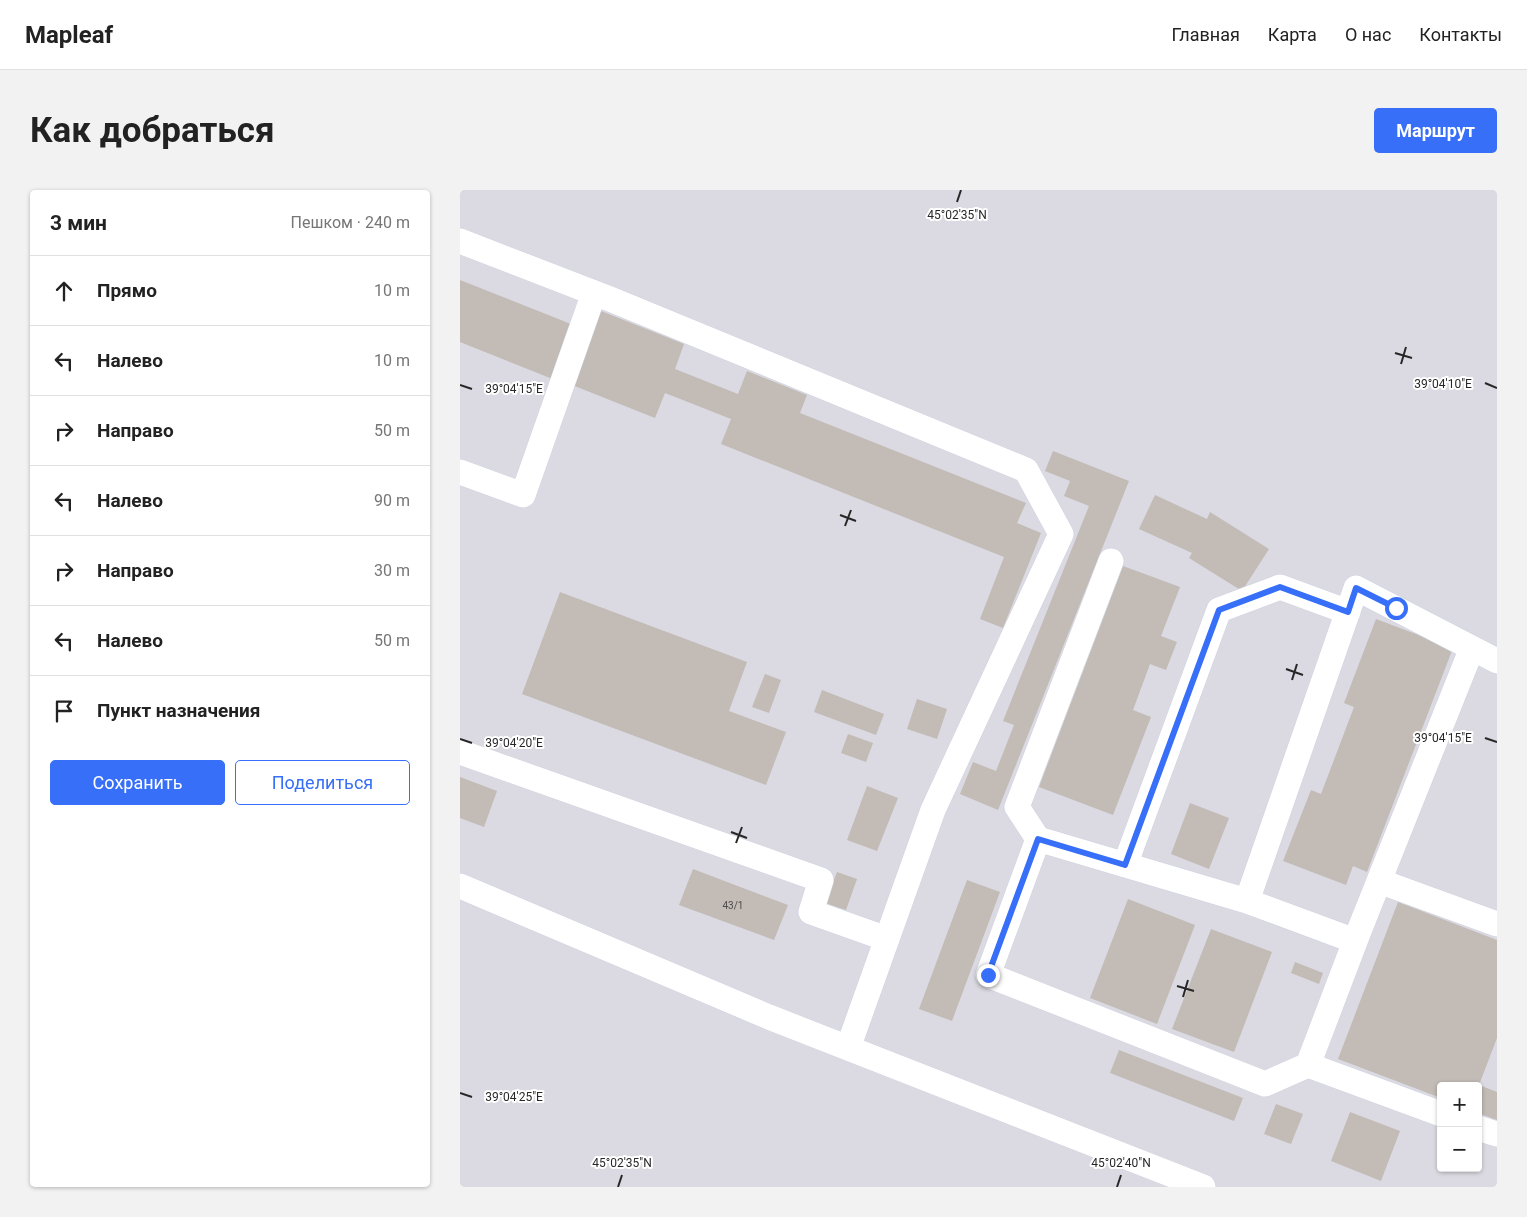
<!DOCTYPE html>
<html lang="ru">
<meta charset="utf-8">
<style>
body{margin:0;font-family:Roboto,sans-serif;background:#f2f2f2;color:#222}
.controls{position:absolute;right:15px;bottom:15px;display:grid;overflow:hidden;border-radius:5px;box-shadow:0 1px 4px #0004}
.controls button{width:45px;height:45px;display:grid;place-items:center;padding:0;border:0;border-bottom:1px solid #e0e0e0;background:#fff;color:#222;font:25px sans-serif}
.stop{position:absolute;width:15px;height:15px;margin:-11px;border:4px solid #376ff9;border-radius:50%;background:#fff}
.stop.end{background:#376ff9;border-color:#fff;box-shadow:0 1px 5px #0008}
.list{margin:0;padding:0;list-style:none}
h2{display:flex;justify-content:space-between;align-items:center;height:65px;margin:0;padding:0 20px;font-size:21px}
h2 small{font-size:16px;font-weight:400;color:#767676}
.list li{display:grid;grid-template-columns:32px 1fr auto;gap:15px;align-items:center;box-sizing:border-box;height:70px;padding:0 20px;border-top:1px solid #e0e0e0}
.list b{display:block;font-size:19px;white-space:nowrap}
.list em{font-size:16px;font-style:normal;color:#767676}
.actions{display:flex;gap:10px;padding:15px 20px}
.actions a{flex:1;padding:11px 0;border:1px solid #376ff9;border-radius:5px;text-align:center;font-size:18px;color:#376ff9}
.actions .main{background:#376ff9;color:#fff}
.icon{flex:none;width:28px;height:28px;fill:none;stroke:currentColor;stroke-width:2;stroke-linecap:round;stroke-linejoin:round}
.map{position:relative;flex:none;width:1037px;height:997px;overflow:hidden;border-radius:5px}
header{display:flex;align-items:center;gap:30px;box-sizing:border-box;height:70px;padding:0 25px;background:#fff;border-bottom:1px solid #e0e0e0}
header strong{font-size:24px}
nav{display:flex;gap:28px;margin-inline-start:auto;font-size:18px}
.intro{display:flex;align-items:center;justify-content:space-between;box-sizing:border-box;height:120px;padding:0 30px}
h1{margin:0;font-size:35px}
.button{padding:12px 22px;border-radius:5px;background:#376ff9;color:#fff;font-size:18px;font-weight:700}
main{display:flex;gap:30px;padding:0 30px}
aside{flex:1;background:#fff;border-radius:5px;box-shadow:0 1px 4px #0004}
.map>svg:first-child{display:block}
.industrial{fill:#dbdae2;fill-rule:evenodd}
.building{fill:#c2bbb6}
.lines{fill:none;stroke-linecap:round;stroke-linejoin:round}
.minor-casing{stroke:#ced4e1;stroke-width:26}
.minor{stroke:#fff;stroke-width:25}
.route{stroke:#376ff9;stroke-width:6}
.ticks{fill:none;stroke:#272727;stroke-width:2}
.labels{text-anchor:middle;stroke-width:4;stroke-linejoin:round;paint-order:stroke}
.number-label{font-size:10px;fill:#4e4c4b}
.ticks-label{font-size:12px;text-anchor:middle;fill:#272727;stroke:#fff;stroke-width:4;stroke-linejoin:round;paint-order:stroke}
</style>
<header>
<strong>Mapleaf</strong>
<nav><a>Главная</a><a>Карта</a><a>О нас</a><a>Контакты</a></nav>
</header>
<div class="intro"><h1>Как добраться</h1><a class="button">Маршрут</a></div>
<main>
<aside>
<h2>3 мин<small>Пешком · 240 m</small></h2>
<ul class="list">
<li><svg class="icon" aria-label="ahead" viewBox="0 0 24 24"><path d="M12 20V5M6 11l6-6 6 6"/></svg><div><b>Прямо</b></div><em>10 m</em></li>
<li><svg class="icon" aria-label="left" viewBox="0 0 24 24"><path d="M17 20v-9H6M10 6l-5 5 5 5"/></svg><div><b>Налево</b></div><em>10 m</em></li>
<li><svg class="icon" aria-label="right" viewBox="0 0 24 24"><path d="M7 20v-9h11M14 6l5 5-5 5"/></svg><div><b>Направо</b></div><em>50 m</em></li>
<li><svg class="icon" aria-label="left" viewBox="0 0 24 24"><path d="M17 20v-9H6M10 6l-5 5 5 5"/></svg><div><b>Налево</b></div><em>90 m</em></li>
<li><svg class="icon" aria-label="right" viewBox="0 0 24 24"><path d="M7 20v-9h11M14 6l5 5-5 5"/></svg><div><b>Направо</b></div><em>30 m</em></li>
<li><svg class="icon" aria-label="left" viewBox="0 0 24 24"><path d="M17 20v-9H6M10 6l-5 5 5 5"/></svg><div><b>Налево</b></div><em>50 m</em></li>
<li><svg class="icon" aria-label="arrive" viewBox="0 0 24 24"><path d="M6 21V4h12l-3 4 3 4H6"/></svg><div><b>Пункт назначения</b></div></li>
</ul>
<div class="actions"><a class="main">Сохранить</a><a>Поделиться</a></div>
</aside>
<div class="map">
<svg width="1037" height="997" viewBox="0 0 1037 997">
<rect width="100%" height="100%" fill="#eae1d9"/>
<path class="industrial" d="M0 0H1037V997H0ZM981 896H1018V978H981Z"/>
<path class="building" d="M0 90 116 136 95 190 0 152Z
M136 119 224 154 215 179 278 204 287 181 347 205 340 223 566 313 557 333 581 343 543 438 520 429 544 367 261 254 271 229 205 203 195 228 107 193Z
M593 261 669 291 538 620 500 604 513 572 536 581 554 535 543 531 629 316 604 306 610 291 585 281Z
M695 305 747 329 750 322 809 359 782 401 729 368 732 363 679 339Z
M663 376 720 397 701 446 717 452 706 480 690 474 673 520 691 527 653 625 579 597Z
M100 402 287 472 269 521 326 542 306 595 62 504Z
M916 429 993 458 907 682 893 676 886 695 823 671 851 600 861 604 894 517 884 513Z
M305 484 321 490 309 523 292 517Z
M362 500 424 524 416 545 354 522Z
M457 509 487 519 477 549 447 539Z
M388 544 413 553 406 572 381 563Z
M0 587 37 601 24 637 0 628Z
M407 596 438 608 417 661 387 650Z
M730 613 769 628 749 679 711 664Z
M233 679 328 715 314 750 219 715Z
M377 682 397 689 386 720 365 713Z
M507 690 540 702 492 831 459 819Z
M668 709 735 735 697 834 630 808Z
M938 712 1037 750V848L1019 895 1037 902V930L1018 923V896H981V908L878 869Z
M751 739 812 762 774 862 712 839Z
M835 772 863 783 859 794 831 783Z
M659 860 783 908 774 931 650 883Z
M816 914 843 924 831 954 804 944Z
M890 922 940 941 921 991 871 971Z"/>
<g class="lines">
<defs>
<path id="minor" d="M0 51 150 109 566 280 601 344 473 620 388 858
M0 282 63 305 134 103
M0 562 361 690 351 722 427 749
M578 649 557 617 651 371
M665 675 759 420 820 397 888 422
M919 691 1037 734
M0 696 309 827 743 997
M787 711 896 398 1037 471
M895 751 787 711 578 649 528 785 805 894 848 875 981 924
M848 875 899 741 1012 458
M1018 938 1037 944"/>
</defs>
<use href="#minor" class="minor-casing"/>
<use href="#minor" class="minor"/>
</g>
<g class="lines">
<path class="route" d="M528 785 578 649 665 675 759 420 820 397 888 422 896 398 936 418"/>
</g>
<path class="ticks" d="M497 12 501 0M935 163 952 168M941 174 946 157M1025 193 1037 198M0 195 12 199M380 325 396 331M385 336 391 320M826 479 843 485M832 490 837 474M1025 548 1037 552M0 549 12 553M271 642 287 648M276 653 282 637M717 796 734 801M723 807 728 790M0 903 12 907M158 997 162 985M657 997 661 985"/>
<g class="labels">
<g class="number-label">
<text x="273" y="719">43/1</text>
</g>
</g>
<g class="ticks-label">
<text x="497" y="29">45°02'35"N</text>
<text x="983" y="198">39°04'10"E</text>
<text x="54" y="203">39°04'15"E</text>
<text x="983" y="552">39°04'15"E</text>
<text x="54" y="557">39°04'20"E</text>
<text x="54" y="911">39°04'25"E</text>
<text x="162" y="977">45°02'35"N</text>
<text x="661" y="977">45°02'40"N</text>
</g>
</svg>
<div class="controls">
<button>+</button>
<button>−</button>
</div>
<div class="stop" style="left:936px;top:418px"></div>
<div class="stop end" style="left:528px;top:785px"></div>
</div>
</main>
